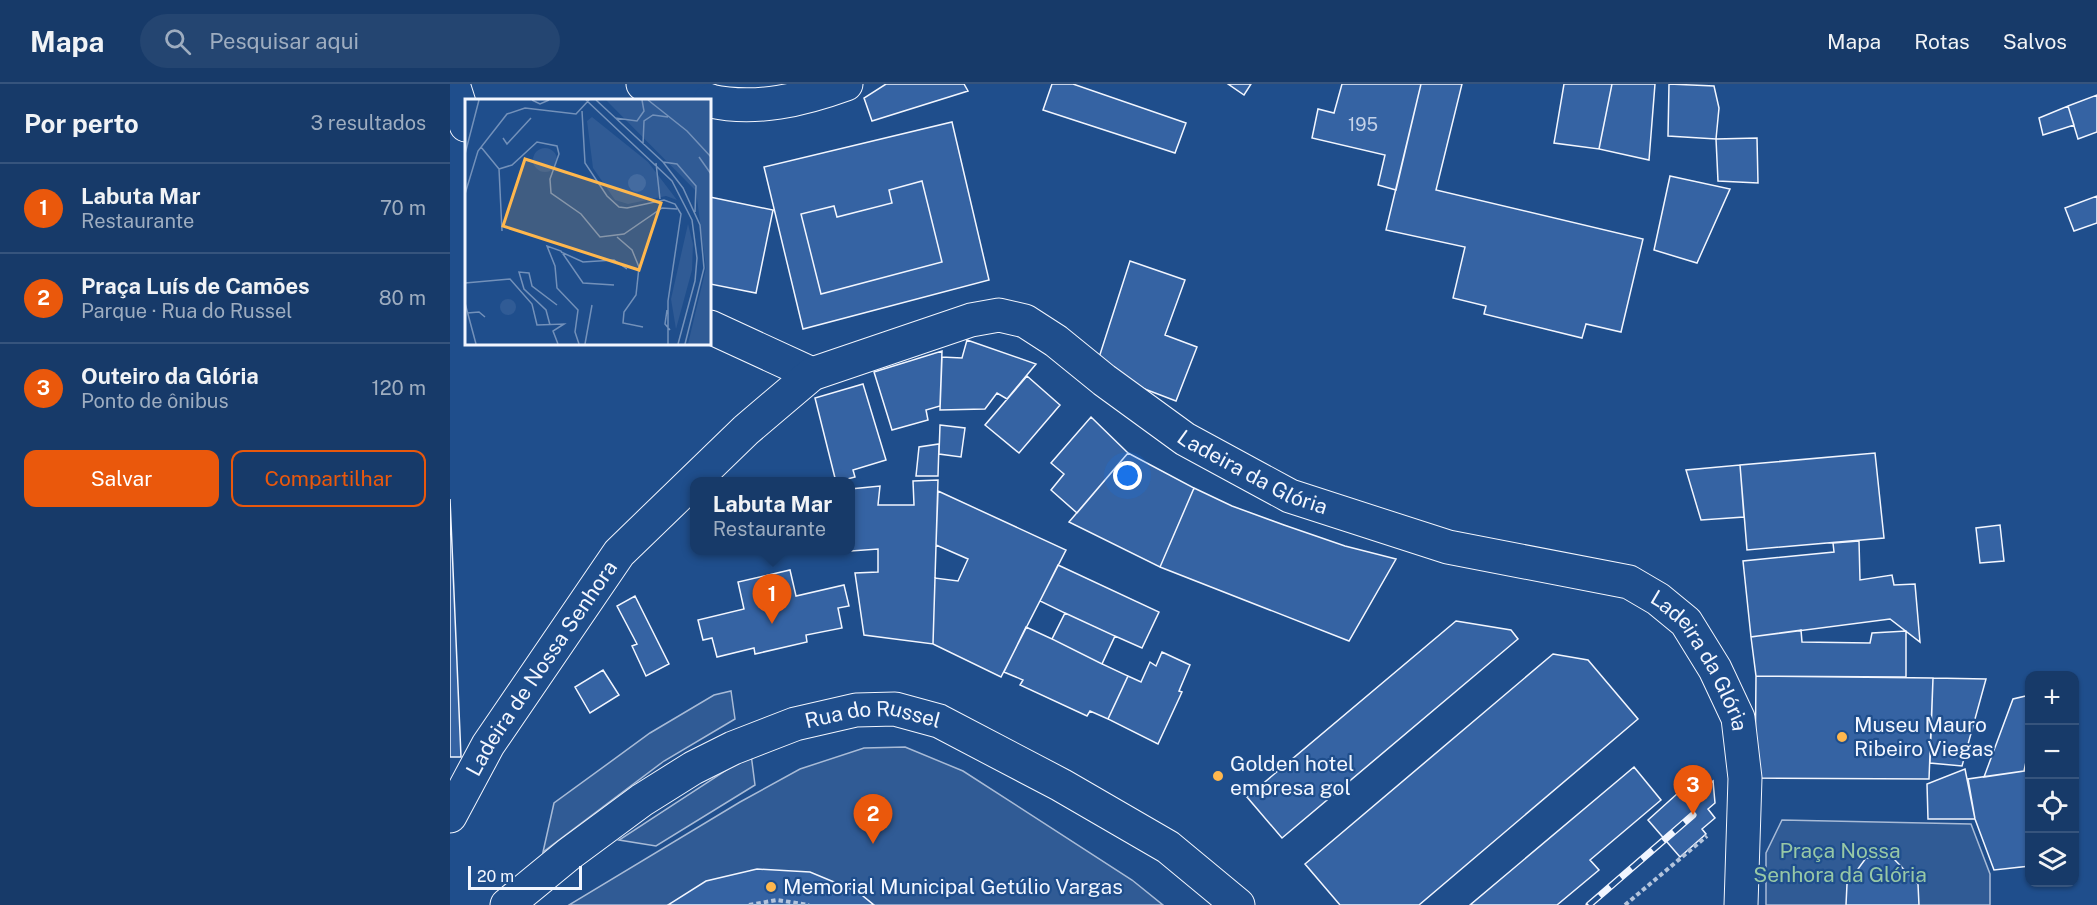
<!DOCTYPE html>
<html lang="pt">
<meta charset="utf-8">
<style>
body{margin:0;font-family:"Public Sans",sans-serif;background:#244571;color:#f1f3f6}
.controls{position:absolute;right:18px;bottom:18px;display:grid;overflow:hidden;border-radius:12px;box-shadow:0 2px 4px #0004}
.controls button{width:54px;height:54px;display:grid;place-items:center;padding:0;border:0;border-bottom:2px solid #36547d;background:#173a69;color:#f1f3f6;font:30px sans-serif}
.scale{position:absolute;left:18px;bottom:15px;width:114px;box-sizing:border-box;padding-left:6px;border:3px solid #f2f6ff;border-top:0;font-size:16px;line-height:21px;white-space:nowrap;color:#f2f6ff;-webkit-text-stroke:4px #1f4e8c;paint-order:stroke}
.you{position:absolute;left:678px;top:392px;width:21px;height:21px;margin:-15px;border:4px solid #fff;border-radius:50%;background:#1a73e8;box-shadow:0 0 0 9px #1a73e833}
.badge{display:grid;place-items:center;width:39px;height:39px;border-radius:50%;background:#ea580c;color:#fff;font-size:20px;font-weight:700}
.pin{position:absolute;translate:-50% -50px;filter:drop-shadow(0 2px 3px #0008)}
.pin::after{content:'';position:absolute;top:32px;width:21px;height:18px;background:inherit;clip-path:polygon(0 0,100% 0,50% 100%)}
.popup{position:absolute;left:240px;top:393px;width:165px;height:78px;box-sizing:border-box;display:grid;place-content:center;border-radius:12px;background:#173a69;filter:drop-shadow(0 2px 4px #0005);font-size:20px;white-space:nowrap;color:#9eadc0}
.popup b{font-size:22px;color:#f1f3f6}
.popup::after{content:'';position:absolute;left:50%;top:100%;margin-left:-12px;border:12px solid transparent;border-top-color:#173a69}
.list{margin:0;padding:0;list-style:none}
h2{display:flex;justify-content:space-between;align-items:center;height:78px;margin:0;padding:0 24px;font-size:26px}
h2 small{font-size:20px;font-weight:400;color:#9eadc0}
.list li{display:grid;grid-template-columns:39px 1fr auto;gap:18px;align-items:center;box-sizing:border-box;height:90px;padding:0 24px;border-top:2px solid #36547d}
.list b{display:block;font-size:22px;white-space:nowrap}
.list p{margin:0;font-size:20px;white-space:nowrap;color:#9eadc0}
.list em{font-size:20px;font-style:normal;color:#9eadc0}
.actions{display:flex;gap:12px;padding:18px 24px}
.actions a{flex:1;padding:14px 0;border:2px solid #ea580c;border-radius:12px;text-align:center;font-size:21px;color:#ea580c}
.actions .main{background:#ea580c;color:#fff}
.icon{flex:none;width:33px;height:33px;fill:none;stroke:currentColor;stroke-width:2;stroke-linecap:round;stroke-linejoin:round}
.map{position:relative;flex:none;width:1647px;height:821px;overflow:hidden}
header{display:flex;align-items:center;gap:36px;box-sizing:border-box;height:84px;padding:0 30px;background:#173a69;border-bottom:2px solid #36547d}
header strong{font-size:28px}
nav{display:flex;gap:33px;margin-inline-start:auto;font-size:21px}
.search{width:420px;height:54px;background:#244571;display:flex;align-items:center;gap:15px;box-sizing:border-box;padding:0 21px;border-radius:33px;color:#9eadc0;font-size:22px}
main{display:flex}
aside{flex:1;background:#173a69}
.map>svg:first-child{display:block}
.built{fill:#305b95;stroke:#a8bbd7;stroke-width:1.5}
.building{fill:#3563a3;stroke:#f2f6ff;stroke-width:1.5}
.lines{fill:none;stroke-linecap:round;stroke-linejoin:round}
.minor-casing{stroke:#f2f6ff;stroke-width:35}
.path{stroke:#b3c4dc;stroke-width:4;stroke-dasharray:4.5 3;stroke-linecap:butt}
.minor{stroke:#1f4e8c;stroke-width:33}
.rail-casing{stroke:#f2f6ff;stroke-width:7}
.rail{stroke:#1f4e8c;stroke-width:4.5;stroke-dasharray:14;stroke-linecap:butt}
.poi-dot{fill:#ffb74d;stroke:#1f4e8c;stroke-width:2}
.labels{text-anchor:middle;stroke-width:4.5;stroke-linejoin:round;paint-order:stroke}
.number-label{font-size:18px;fill:#c3d1e8}
.street-label{font-size:21px;fill:#f2f6ff;stroke:#1f4e8c}
.poi-label{font-size:21px;fill:#f2f6ff;stroke:#1f4e8c;text-anchor:start}
.park-label{font-size:21px;fill:#97c8a6;stroke:#1f4e8c}
.inset-road{fill:none;stroke:#7391ba;stroke-width:1.5}
.view{fill:#ffb74d;fill-opacity:0.15;stroke:#ffb74d;stroke-width:3}
.inset-edge{fill:none;stroke:#f2f6ff;stroke-width:3}
</style>
<header>
<strong>Mapa</strong>
<div class="search"><svg class="icon" aria-label="search" viewBox="0 0 24 24"><circle cx="10" cy="10" r="6"/><path d="M15 15l6 6"/></svg>Pesquisar aqui</div>
<nav><a>Mapa</a><a>Rotas</a><a>Salvos</a></nav>
</header>
<main>
<aside>
<h2>Por perto<small>3 resultados</small></h2>
<ul class="list">
<li><span class="badge">1</span><div><b>Labuta Mar</b><p>Restaurante</p></div><em>70 m</em></li>
<li><span class="badge">2</span><div><b>Praça Luís de Camões</b><p>Parque · Rua do Russel</p></div><em>80 m</em></li>
<li><span class="badge">3</span><div><b>Outeiro da Glória</b><p>Ponto de ônibus</p></div><em>120 m</em></li>
</ul>
<div class="actions"><a class="main">Salvar</a><a>Compartilhar</a></div>
</aside>
<div class="map">
<svg width="1647" height="821" viewBox="0 0 1647 821">
<rect width="100%" height="100%" fill="#1f4e8c"/>
<path class="built" d="M281 607 285 635 214 677 93 768 104 719 200 649 264 611Z
M455 663 513 687 682 796 713 821H119L290 718 350 685 414 664Z
M301 670 305 701 206 762 169 756Z
M1332 736 1521 740 1540 790V821H1316V769Z"/>
<path class="building" d="M436 0H514L518 7 422 37 414 14Z
M602 0H623L736 39 725 69 593 26Z
M778 0H801L794 11Z
M892 0H971L946 106 928 101 935 71 862 54 868 25 884 29Z
M971 0H1012L986 106 1193 155 1171 248 1136 240 1132 254 1034 230 1036 222 1003 214 1015 163 936 146Z
M1114 0H1162L1149 65 1104 59Z
M1162 0H1205L1199 76 1149 65Z
M1219 0 1264 2 1269 24 1266 55 1218 52Z
M1647 11V48L1628 55 1618 22Z
M1618 22 1624 41 1593 51 1589 34Z
M502 38 539 196 353 245 314 83Z
M1307 54 1308 99 1268 97 1266 55Z
M1220 92 1280 105 1247 179 1204 166Z
M472 97 492 178 371 210 351 130 384 122 387 133 442 119 439 106Z
M1647 112V139L1624 147 1615 124Z
M260 113 323 126 306 209 260 200Z
M680 177 735 196 715 251 747 263 726 317 645 286Z
M517 256 586 280 557 315 547 309 535 325 490 326 492 273 512 274Z
M492 267 490 322 476 326 478 336 442 346 424 288Z
M577 292 610 321 569 369 535 341Z
M413 300 436 376 403 386 405 393 386 398 365 314Z
M641 333 678 369 627 429 601 406 614 390 601 379Z
M490 341 515 344 511 373 489 370Z
M489 360 488 392H466L469 363Z
M678 369 744 404 710 483 619 438Z
M1425 369 1434 454 1297 466 1290 381Z
M1290 381 1294 433 1251 436 1236 386Z
M488 396 483 560 414 551 405 489 428 488V465L401 467 400 405 430 402 428 421H464L463 397Z
M744 404 782 422 834 441 895 462 946 475 899 557 710 483Z
M488 407 616 466 551 593 483 560 485 494 508 497 518 475 486 461Z
M0 415 11 673H0Z
M1550 441 1554 477 1530 479 1526 444Z
M1409 457 1410 496 1442 491 1444 501 1465 500 1470 558 1440 535 1301 553 1293 477 1384 468 1383 459Z
M608 481 709 528 692 564 665 552 652 580 678 592 658 635 640 627 637 632 570 601 573 596 554 588 576 543 602 555 615 529 590 517Z
M340 486 346 512 394 501 399 522 388 524 392 544 356 551 357 558 305 570 304 564 267 573 262 554 253 556 248 536 294 525 288 498Z
M185 512 219 580 196 592 182 562 187 560 167 522Z
M615 529 665 552 652 580 602 555Z
M1006 537 1061 546 1068 555 832 754 797 713Z
M1351 546 1352 558 1420 559 1422 549 1456 547V593L1306 592 1301 553Z
M712 568 740 581 729 607 732 608 708 660 658 635 678 592 691 598 700 578 706 582Z
M1103 570 1138 576 1188 635 969 821H890L855 780Z
M153 586 169 611 140 629 125 603Z
M1306 592 1483 594 1479 695 1305 694Z
M1483 594 1536 595 1512 682 1480 679Z
M1580 611V659L1574 687 1534 693 1563 615Z
M1184 683 1211 716 1140 776 1149 786 1107 821H1020Z
M1515 685 1525 735H1478L1477 700Z
M1574 687H1580V782L1544 786 1525 735 1518 695Z
M1263 697 1265 719 1258 725 1265 734 1252 745 1256 750 1230 773 1198 736 1238 700 1247 711Z
M1416 774H1443L1468 800 1469 821H1396L1397 800Z
M307 785 360 788 408 808 424 821H218L256 797Z"/>
<g class="lines">
<defs>
<g id="minor">
<path d="M3 0 16 41"/>
<path d="M193 0 258 16"/>
<path d="M260 17C306 27 352 16 396 0"/>
<path d="M260 243 362 290"/>
<path id="s1" d="M0 732 38 661 169 469 296 346 362 290 521 236 549 231 575 237 606 257 654 296 735 355 840 412 998 463 1179 498 1208 515 1236 538 1265 585 1288 634 1295 694 1291 821"/>
<path id="s2" d="M57 821 119 770 192 716 243 684 283 664 345 640 406 626 445 625 489 637 611 701 718 763 788 821"/>
</g>
</defs>
<use href="#minor" class="minor-casing"/>
<path class="path" d="M299 821 327 816 359 821
M1175 821 1257 752"/>
<use href="#minor" class="minor"/>
<defs>
<path id="rail" d="M1139 821 1243 731"/>
</defs>
<use href="#rail" class="rail-casing"/>
<use href="#rail" class="rail"/>
</g>
<g class="poi-dot">
<circle cx="1392" cy="653" r="6"/>
<circle cx="768" cy="692" r="6"/>
<circle cx="321" cy="803" r="6"/>
</g>
<g class="labels">
<g class="number-label">
<text x="913" y="47">195</text>
</g>
<g class="street-label">
<text dy="7" stroke="none"><textPath href="#s1" startOffset="1074">Ladeira da Glória</textPath></text>
<text dy="7" stroke="none"><textPath href="#s1" startOffset="1578">Ladeira da Glória</textPath></text>
<text dy="7" stroke="none"><textPath href="#s1" startOffset="174">Ladeira de Nossa Senhora</textPath></text>
<text dy="7" stroke="none"><textPath href="#s2" startOffset="422">Rua do Russel</textPath></text>
</g>
<g class="poi-label">
<text x="1404" y="648">Museu Mauro<tspan x="1404" dy="24">Ribeiro Viegas</tspan></text>
<text x="780" y="687">Golden hotel<tspan x="780" dy="24">empresa gol</tspan></text>
<text x="333" y="810">Memorial Municipal Getúlio Vargas</text>
</g>
<g class="park-label">
<text x="1390" y="774">Praça Nossa<tspan x="1390" dy="24">Senhora da Glória</tspan></text>
</g>
</g>
<g transform="translate(15 15)">
<rect width="246" height="246" fill="#1f4e8c"/>
<path d="M141 1H246V245H223L241 169 231 92ZM127 18 183 63 212 101 201 97 163 105 150 101 128 69 122 22ZM68 61a12 12 0 1 1 24 0a12 12 0 1 1-24 0ZM223 125 228 145 227 171 211 230 206 200ZM35 208a8 8 0 1 1 16 0a8 8 0 1 1-16 0Z" fill="#305b95"/>
<path d="M163 84a9 9 0 1 1 18 0a9 9 0 1 1-18 0Z" fill="#446ba0"/>
<path class="inset-road" d="M67 1 75 5 84 1M121 1 207 82 227 121 232 159 230 182 213 245M131 1 198 63 218 89 235 126 239 169 220 245M183 1 222 32 246 58M117 12 120 64 142 97 154 108 162 109 199 101 210 105 216 115 203 202V245M150 19 172 22 179 12 177 1M38 39 42 45 66 19M178 45 179 22 188 16 203 18M16 48 34 70M0 55 14 1M234 58 246 75M198 63 212 65 231 87 230 113M191 64 195 100M34 70 47 66 72 43 92 47 94 55 85 80 86 94 116 115 135 138 159 135 197 109 212 110M34 70 37 132M0 95 13 52 42 15 60 9 111 15 124 1M152 138 167 151 174 168 171 196 159 213 158 224 178 228M96 153 118 163 149 161 162 170M0 184 45 180 67 205 72 226 99 225 88 232 93 245M0 204 11 245M202 211 200 225 205 231M2 214 14 213 20 218M85 226 81 211 59 190 54 173 64 174 67 187 92 206M114 245 110 233 113 211 92 189 90 167 82 147 96 152 118 184 149 186M120 245 127 206"/>
<path class="view" d="M60 60 196 104 174 171 38 127Z"/>
<rect width="246" height="246" class="inset-edge"/>
</g>
</svg>
<div class="controls">
<button>+</button>
<button>−</button>
<button><svg class="icon" aria-label="locate" viewBox="0 0 24 24"><circle cx="12" cy="12" r="6"/><path d="M12 2v4M12 18v4M2 12h4M18 12h4"/></svg></button>
<button><svg class="icon" aria-label="layers" viewBox="0 0 24 24"><path d="M12 4l9 5-9 5-9-5zM3 14l9 5 9-5"/></svg></button>
</div>
<div class="scale">20 m</div>
<div class="you"></div>
<div class="pin badge" style="left:322px;top:540px">1</div>
<div class="popup"><b>Labuta Mar</b>Restaurante</div>
<div class="pin badge" style="left:423px;top:760px">2</div>
<div class="pin badge" style="left:1243px;top:731px">3</div>
</div>
</main>
